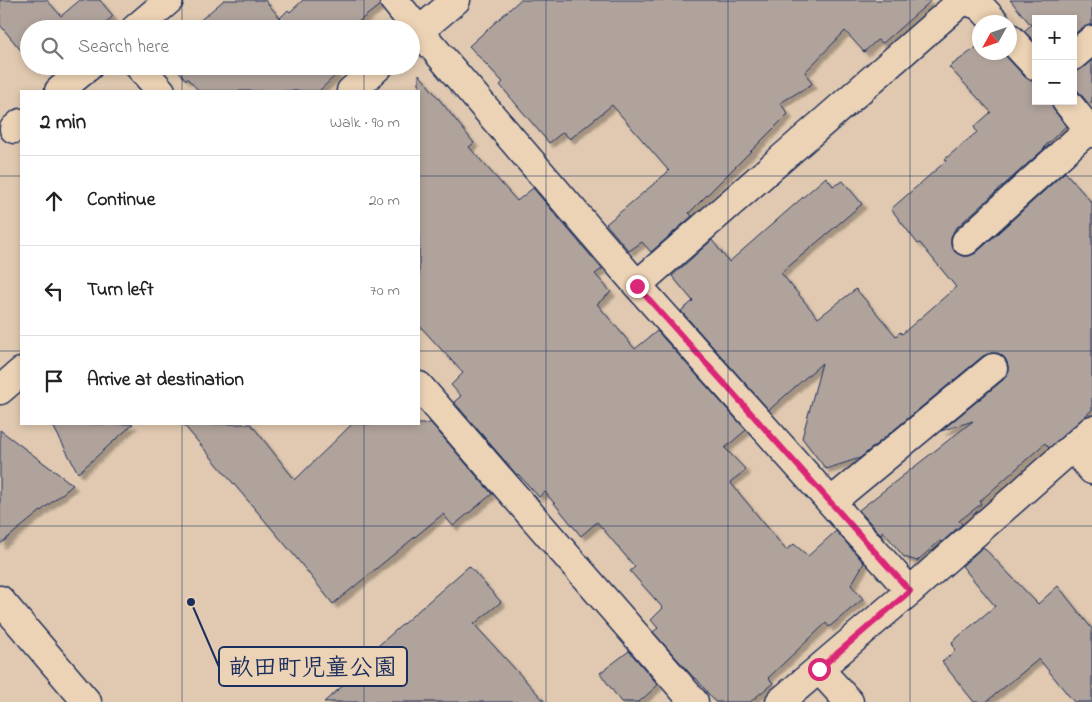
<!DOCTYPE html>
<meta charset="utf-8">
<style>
body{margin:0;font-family:"Indie Flower","Klee One",sans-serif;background:#f2f2f2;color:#222}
.controls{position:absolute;right:15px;top:15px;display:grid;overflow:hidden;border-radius:0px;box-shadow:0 2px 8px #0003}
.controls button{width:45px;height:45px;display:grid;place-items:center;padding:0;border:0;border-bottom:1px solid #e0e0e0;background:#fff;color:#222;font:25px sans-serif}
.compass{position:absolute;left:972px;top:15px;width:45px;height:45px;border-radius:50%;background:#fff;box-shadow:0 2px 8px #0003;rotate:230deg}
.stop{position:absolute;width:15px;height:15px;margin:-11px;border:4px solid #db2777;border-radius:50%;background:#fff}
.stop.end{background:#db2777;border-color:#fff;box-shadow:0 1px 5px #0008}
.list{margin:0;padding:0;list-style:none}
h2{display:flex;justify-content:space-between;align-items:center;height:65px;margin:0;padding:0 20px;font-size:21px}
h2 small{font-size:16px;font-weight:400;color:#767676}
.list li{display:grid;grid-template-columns:32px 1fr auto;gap:15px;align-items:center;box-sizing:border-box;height:90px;padding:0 20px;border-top:1px solid #e0e0e0}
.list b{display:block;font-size:19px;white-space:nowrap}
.list em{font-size:16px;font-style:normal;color:#767676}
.icon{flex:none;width:28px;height:28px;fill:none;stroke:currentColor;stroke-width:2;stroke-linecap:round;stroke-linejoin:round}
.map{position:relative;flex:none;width:1092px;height:702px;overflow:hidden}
.search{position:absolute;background:#fff;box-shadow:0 2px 8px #0003;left:20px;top:20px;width:400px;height:55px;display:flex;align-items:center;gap:12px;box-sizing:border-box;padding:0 18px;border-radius:28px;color:#767676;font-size:19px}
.panel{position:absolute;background:#fff;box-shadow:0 2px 8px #0003;left:20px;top:90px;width:400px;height:335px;border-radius:0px}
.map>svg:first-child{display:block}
.building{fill:#b0a39c;stroke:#1b2f5e;filter:url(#shadow)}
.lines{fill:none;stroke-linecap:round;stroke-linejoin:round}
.street-casing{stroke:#1b2f5e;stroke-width:31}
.street{stroke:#edd3b5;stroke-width:28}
.route{stroke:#db2777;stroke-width:6}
.grid{fill:none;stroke:#1b2f5e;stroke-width:1;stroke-opacity:0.55}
.leader{fill:none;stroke:#1b2f5e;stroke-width:2}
.callout-dot{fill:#1b2f5e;stroke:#edd3b5;stroke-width:2}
.callout{fill:#edd3b5;stroke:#1b2f5e;stroke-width:2}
.callout-label{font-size:24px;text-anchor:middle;font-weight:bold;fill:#1b2f5e}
</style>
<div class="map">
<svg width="1092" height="702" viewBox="0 0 1092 702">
<defs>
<filter id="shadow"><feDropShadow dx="4.5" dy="4.5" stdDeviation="1" flood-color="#0004"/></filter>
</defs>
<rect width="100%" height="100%" fill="#e0c9b0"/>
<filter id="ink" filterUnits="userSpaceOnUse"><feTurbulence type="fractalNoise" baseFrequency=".02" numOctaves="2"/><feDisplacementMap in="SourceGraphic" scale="10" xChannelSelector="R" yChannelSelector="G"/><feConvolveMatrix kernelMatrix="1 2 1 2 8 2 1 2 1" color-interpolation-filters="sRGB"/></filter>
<g filter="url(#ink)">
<path class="building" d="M0 0H47L61 16 80 0H100L113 16 99 29H29V60L0 25Z
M224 0H265L280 18 288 10 290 12 303 0H379L380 5 349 29H190Z
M520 0H932L883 43 877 40 864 52 845 31 805 72 812 84 780 103 788 114 689 213 692 216 651 252 642 242 629 251 606 224 669 171 612 105 570 139 563 132 549 143 500 85 503 82 469 46Z
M1010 0H1092V25H1089L1082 28 1073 35V19H1036V43L1024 31 1031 25Z
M977 47 980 49V52H982L987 59 995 52H1002L1025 77 1031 81H1036V101H1051L1054 110 1066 126 1044 147 1045 148 955 229 951 237V245L955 252 962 256H969L976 253 1065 172 1092 203V410L1049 448 1045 443 979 502 981 504 959 521 962 524 942 542 940 541 917 561 904 557 883 531 881 535 859 510 973 421 941 431 1003 380 1008 373V366L1005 358 998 353H991L983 356 860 458 826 469 802 438 822 363 769 410 681 311 693 301 672 276 712 240 729 262 826 177 833 186 843 181 862 204 781 273 818 318 856 289 896 336 900 332 902 334 956 287 920 243 918 244 891 209 946 161 945 159 977 132 974 127 991 112 949 67Z
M1092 60V101L1089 104 1078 91 1073 88V71H1076L1083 68Z
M175 66H331L337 74 319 91H199L187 78 186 80Z
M419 74 474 143 469 147 517 201 533 188 602 269 595 274 611 292 597 304 635 349 657 331 746 430 725 448 746 470 730 482 786 550 794 544 808 556 836 531 864 563 851 585 863 599 829 627 826 623 768 678 773 683 750 702H715L696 678 695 679 653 632 658 628 651 620 663 608 630 571 635 567 597 522 581 536 545 492 539 497 518 474 517 475 454 402 461 396 451 385 463 373 419 325Z
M430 422 492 494 453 526 443 514 333 604 294 555 183 424H251L295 480 352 424H428Z
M52 424H133L78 473Z
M0 430 73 485 0 544Z
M983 547 1038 604 1058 586 1092 629V702H1074L1039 659 986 702H974L942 662 955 651 952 642 995 606 962 566Z
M469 566 501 602 474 624 545 702H324L376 657 371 652Z
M629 651 658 685 639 702H621L600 673Z"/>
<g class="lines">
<defs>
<path id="street" d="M394 0 419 31 637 285 910 591
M964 0 980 6 995 22
M135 29 169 0
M411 38 456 0
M1010 38 1036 66
M1073 56 1092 40
M139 66 161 91
M59 91 89 66
M351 91 379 66
M1066 101 1092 133
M14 129 21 123
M966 241 1089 129
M637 285 963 0
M419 386 694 702
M0 390 21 372
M1073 447 1092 470
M831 502 993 368
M0 600 87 702
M819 669 849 702
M780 702 910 591 1092 430"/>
</defs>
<use href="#street" class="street-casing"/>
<use href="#street" class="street"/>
</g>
</g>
<g class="lines" filter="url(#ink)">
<path class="route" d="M637 286 910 591 819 669"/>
</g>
<path class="grid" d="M182 0V29M364 0V29M546 0V702M728 0V702M910 0V702M182 66V91M364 66V91M0 176H21M419 176H1092M0 351H21M419 351H1092M182 424V702M364 424V702M0 526H1092"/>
<path class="leader" d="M191 602L219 667"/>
<circle class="callout-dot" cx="191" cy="602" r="5"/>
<rect class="callout" x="219" y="647" width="188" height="39" rx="5"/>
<g class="callout-label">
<text x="313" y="675">畝田町児童公園</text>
</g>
</svg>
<div class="controls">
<button>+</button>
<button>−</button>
</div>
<svg class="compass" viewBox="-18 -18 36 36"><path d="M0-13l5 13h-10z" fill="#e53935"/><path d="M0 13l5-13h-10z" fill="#767676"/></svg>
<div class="stop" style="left:819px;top:669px"></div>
<div class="stop end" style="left:637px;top:286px"></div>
<div class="search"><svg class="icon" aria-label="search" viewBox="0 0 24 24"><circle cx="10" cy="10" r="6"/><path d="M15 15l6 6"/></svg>Search here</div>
<section class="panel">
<h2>2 min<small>Walk · 90 m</small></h2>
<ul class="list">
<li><svg class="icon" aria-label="ahead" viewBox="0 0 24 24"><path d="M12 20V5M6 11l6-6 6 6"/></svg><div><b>Continue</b></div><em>20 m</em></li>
<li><svg class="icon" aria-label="left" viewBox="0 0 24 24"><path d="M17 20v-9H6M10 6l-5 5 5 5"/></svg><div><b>Turn left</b></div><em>70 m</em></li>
<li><svg class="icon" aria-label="arrive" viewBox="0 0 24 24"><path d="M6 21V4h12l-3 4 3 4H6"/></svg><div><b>Arrive at destination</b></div></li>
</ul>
</section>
</div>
